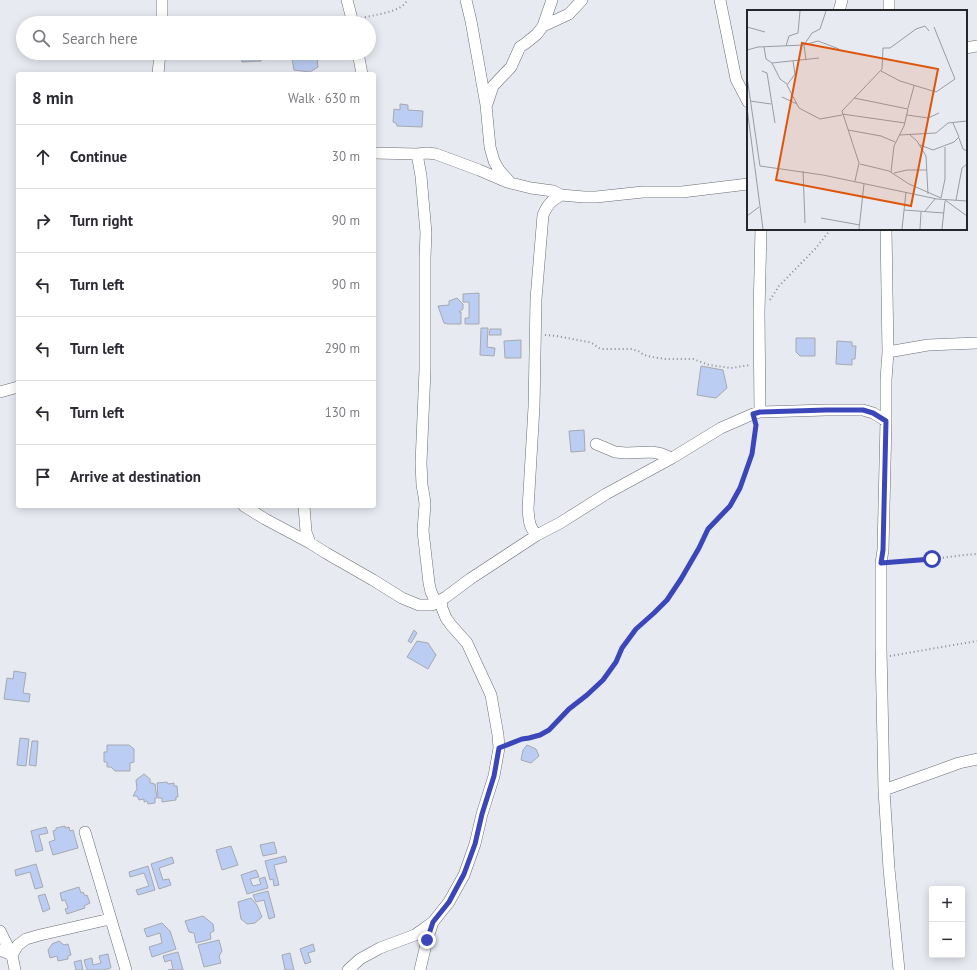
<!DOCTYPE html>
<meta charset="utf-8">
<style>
body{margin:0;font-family:"PT Sans",sans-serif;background:#f7f7f7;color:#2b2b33}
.controls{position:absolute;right:12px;bottom:12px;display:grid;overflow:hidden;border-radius:4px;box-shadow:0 2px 10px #0003}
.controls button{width:36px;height:36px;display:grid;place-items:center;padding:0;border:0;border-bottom:1px solid #e1e1e2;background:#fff;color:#2b2b33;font:20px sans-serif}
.stop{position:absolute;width:12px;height:12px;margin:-9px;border:3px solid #3b46ba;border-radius:50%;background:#fff}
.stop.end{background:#3b46ba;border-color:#fff;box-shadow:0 1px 4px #0008}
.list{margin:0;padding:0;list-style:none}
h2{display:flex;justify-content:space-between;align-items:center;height:52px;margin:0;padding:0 16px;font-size:17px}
h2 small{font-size:13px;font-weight:400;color:#7c7c81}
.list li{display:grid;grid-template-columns:26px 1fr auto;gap:12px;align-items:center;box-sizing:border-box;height:64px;padding:0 16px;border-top:1px solid #e1e1e2}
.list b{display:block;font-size:15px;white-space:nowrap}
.list em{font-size:13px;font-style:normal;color:#7c7c81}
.icon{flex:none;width:22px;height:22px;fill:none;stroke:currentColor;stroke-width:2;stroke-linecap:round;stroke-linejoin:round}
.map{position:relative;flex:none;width:977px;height:970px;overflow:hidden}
.search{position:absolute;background:#fff;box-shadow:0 2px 10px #0003;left:16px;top:16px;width:360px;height:44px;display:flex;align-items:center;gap:10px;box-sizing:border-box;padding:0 14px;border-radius:22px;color:#7c7c81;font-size:15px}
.panel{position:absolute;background:#fff;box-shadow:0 2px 10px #0003;left:16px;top:72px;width:360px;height:436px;border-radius:4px}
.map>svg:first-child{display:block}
.building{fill:#bbcdf2;stroke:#a6a9af}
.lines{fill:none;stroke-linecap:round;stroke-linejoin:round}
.street-casing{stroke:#6a6d73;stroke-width:12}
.path{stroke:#8b8d92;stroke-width:2;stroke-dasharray:1 3;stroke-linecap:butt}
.street{stroke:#fff;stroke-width:11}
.route{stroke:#3b46ba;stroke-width:5}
.inset-road{fill:none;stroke:#999ca1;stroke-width:1}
.view{fill:#de560d;fill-opacity:0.15;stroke:#de560d;stroke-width:2}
.inset-edge{fill:none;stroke:#252629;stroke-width:2}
</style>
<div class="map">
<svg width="977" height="970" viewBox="0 0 977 970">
<rect width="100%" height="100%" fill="#e7eaf1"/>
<path class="building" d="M241 53H261V61L242 62Z
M291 53H313L314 57H317L318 67 310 72 294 70Z
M400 104 408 105V110L423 111 422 127 397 126 396 123 393 122 394 109 400 110Z
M479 293V324H465V318H469V302H463V294Z
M457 298 463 304V309L459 312H461V324H448L444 323 438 306 449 305V301Z
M481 328H488L487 347 495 348 494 356 480 355Z
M490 329H501V335H489Z
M796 338H815V356H800L796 352Z
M521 340V358H505L504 341Z
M837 341 852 342V346H856L855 359H852V365L836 364Z
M701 366 723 370 727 388 716 398 697 395Z
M584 430 585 451 571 452 569 431Z
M414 630 417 633 411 643 408 641Z
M417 641 428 643 436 655 428 669 407 657Z
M14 671 26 673 23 693 30 694 29 702 4 699 7 678 13 679Z
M20 738 29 739 26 766 17 765Z
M32 741H38L36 766 29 765Z
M107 745H129L134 749V762L130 763V771H115L111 767H107V762H104V752H107Z
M527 745 536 749 539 756 531 763 521 760 523 750Z
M144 774 150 779V783H153V784H155L157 798H155V803L148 804 147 801 144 802V799L139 800 137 796H133L137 789 136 780Z
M167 782 168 784 174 783V786H177L178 797H176V800L162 802V798H158L157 783Z
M65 826V828L69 827 70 831 73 830 78 848 53 855 49 842 55 840 53 831 56 830V828Z
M46 827 48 833 39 835 43 850 36 852 31 831Z
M274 842 277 853 263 856 260 845Z
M231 846 238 865 222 870 216 850Z
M285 856 287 862 274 865 279 885 274 886 273 879 270 880 265 861Z
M172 857 174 863 159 868 163 880 169 879 171 885 159 889 151 864Z
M36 864 43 887 35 889 30 872 16 876 15 870Z
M148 866 155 890 138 895 136 890 149 886 144 873 130 877 129 872Z
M256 870 259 877 250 879 253 886 261 884 259 879 265 877 268 888 247 894 241 875Z
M79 887 81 893 83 892 85 896 87 895 90 903 84 906 85 908 67 914 65 909 68 908 65 900 62 901 60 893Z
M268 891 275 917 269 919 264 900 256 902 253 895Z
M45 894 50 909 43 912 38 896Z
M251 898 257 905 262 917 255 923 247 924 241 919 238 902Z
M203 916 213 924 214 931 210 933 211 939 196 943 194 933 189 932 185 921Z
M162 923 170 931 176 949 152 957 149 947 162 943 160 933 147 937 144 929Z
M219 940 222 951 219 956 221 963 204 967 198 945Z
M59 941 64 945 68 944 71 955 68 956V959L58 961 57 956 50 958 48 950 52 944Z
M313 944 315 951 308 953 311 962 305 964 300 949Z
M178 952 183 970H168L173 969 171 960 165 962 163 956Z
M290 953 294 970H285L282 955Z
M108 954 111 968 103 970H87L84 960 92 958 93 965 101 963 99 956Z
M81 960 83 970H76L74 962Z"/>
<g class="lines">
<defs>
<path id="street" d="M347 0 353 23
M466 0 471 21 486 105 490 147 494 161 499 170 509 181
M720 0 736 79 748 102
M839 11 842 0
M889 11V0
M162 23V0
M543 26 552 0
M966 48 977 46
M358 53 362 74
M158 74 160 53
M487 104 493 86 511 67 520 47 526 43 537 34 543 26 569 14 582 0
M374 153 417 154 427 153 436 154 479 170 507 182 531 188 553 191 561 195 584 197H596L643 192H682L748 184
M417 154 421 176 426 233 425 257V370L421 463 422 485 424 496 425 504 423 531 429 583 431 592 434 598 438 602
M886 229 888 352 886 380V421L883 550 881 563V649L884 790 889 869 899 970
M888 352 928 345 977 343
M0 392 18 387
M760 412 759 313 761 229
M596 444 615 452 626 453 652 452 662 454 672 458
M244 506 265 519 310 543 326 553 373 580 402 598 419 605H432L446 597 470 579 537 535 560 523 606 494 672 458 721 428 753 414 760 412 826 410H863L873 413 886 421
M304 506 306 532 310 543
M537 535C529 528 529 520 528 509L534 407 536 299 543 215C548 204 550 202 561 195
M884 790 959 763 977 759
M85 832 126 970
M0 931 12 955 15 970
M0 950 12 955 18 945 26 939 40 935 110 919
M348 970 360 959 380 948 415 935 422 930 433 922 449 902 464 875 475 844 482 814 494 776 499 748 498 735 491 695 467 643 451 625 446 618 442 608 441 600
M420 970 427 940 433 922"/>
</defs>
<use href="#street" class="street-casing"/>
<path class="path" d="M361 18C373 15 403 12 407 0
M770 300 779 286 815 249 831 229
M545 335 557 336 588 342C594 343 597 348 602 349H631L638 351 644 355 652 357 665 359H693L709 365 731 368 750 365
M891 562 932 559 964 555 977 554
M890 656 977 641
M508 745 522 739 529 738 540 735 549 730 569 709 587 695 603 680 616 663 622 648 636 629 654 613 667 600 699 548 708 529 730 506 740 488 752 453 756 425V423"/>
<use href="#street" class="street"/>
</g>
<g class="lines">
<path class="route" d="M427 940 433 922 449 902 464 874 475 844 482 814 494 776 499 748 522 739 529 738 540 735 549 730 569 709 587 695 603 680 616 662 622 648 636 629 654 613 667 600 681 579 699 548 708 529 730 506 740 488 752 454 756 425 753 414 760 412 826 410H863L873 413 886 421 883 550 881 563 932 559"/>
</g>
<g transform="translate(747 10)">
<rect width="220" height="220" fill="#e7eaf1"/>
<path class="inset-road" d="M0 17 18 22M39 36 42 26 51 23 53 1M17 37 19 49 25 53 33 69 40 74M0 40 11 37 57 35 71 31 92 39M59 50 57 35 65 23 73 19 79 1M46 51 48 64 40 75 52 98 73 109 95 105M25 53 72 48M15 61 20 63 28 113M134 61 153 71 189 82 208 69 187 17M0 67 13 156 76 165 190 189 220 191M35 87 50 94M107 88 161 99 157 116 147 136 144 162M3 91 24 94M0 98 16 219M161 98 167 76M95 104 158 113M160 105 181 108 192 103M101 120 134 126 148 132M152 125 189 123 201 113 220 111M163 125 170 131 179 146 181 184M212 128 216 139 220 141M173 135 186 140 207 132 212 127 206 113M113 154 142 161 162 174 194 188M56 161 58 213M147 163 160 160H180M108 171 112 153 95 101 135 59 136 38H143L169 19 178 16 182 21M194 188 198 169V137M198 190 220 206M209 190 215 158 220 154M157 200 197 203M178 201 188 189M0 206 12 197M74 208 113 215M112 219 117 174M155 219 159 182M173 219 174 202M195 219 198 191"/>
<path class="view" d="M55 33 191 59 164 196 29 170Z"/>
<rect width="220" height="220" class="inset-edge"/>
</g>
</svg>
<div class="controls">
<button>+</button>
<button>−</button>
</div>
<div class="stop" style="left:932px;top:559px"></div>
<div class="stop end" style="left:427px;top:940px"></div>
<div class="search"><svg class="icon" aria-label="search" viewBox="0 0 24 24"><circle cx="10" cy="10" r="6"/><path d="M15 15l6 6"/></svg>Search here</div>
<section class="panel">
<h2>8 min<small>Walk · 630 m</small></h2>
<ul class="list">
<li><svg class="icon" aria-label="ahead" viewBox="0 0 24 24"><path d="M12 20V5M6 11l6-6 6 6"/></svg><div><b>Continue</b></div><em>30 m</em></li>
<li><svg class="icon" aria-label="right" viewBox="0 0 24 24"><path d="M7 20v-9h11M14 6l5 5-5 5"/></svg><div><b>Turn right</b></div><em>90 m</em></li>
<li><svg class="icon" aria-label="left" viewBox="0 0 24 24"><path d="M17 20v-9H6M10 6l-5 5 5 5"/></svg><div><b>Turn left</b></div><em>90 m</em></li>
<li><svg class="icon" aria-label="left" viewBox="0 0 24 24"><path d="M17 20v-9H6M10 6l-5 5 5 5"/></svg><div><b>Turn left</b></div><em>290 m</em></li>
<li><svg class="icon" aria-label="left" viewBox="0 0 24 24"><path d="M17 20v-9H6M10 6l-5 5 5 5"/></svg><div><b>Turn left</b></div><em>130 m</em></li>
<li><svg class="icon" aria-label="arrive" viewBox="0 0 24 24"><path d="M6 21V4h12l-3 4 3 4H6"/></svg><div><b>Arrive at destination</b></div></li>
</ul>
</section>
</div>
